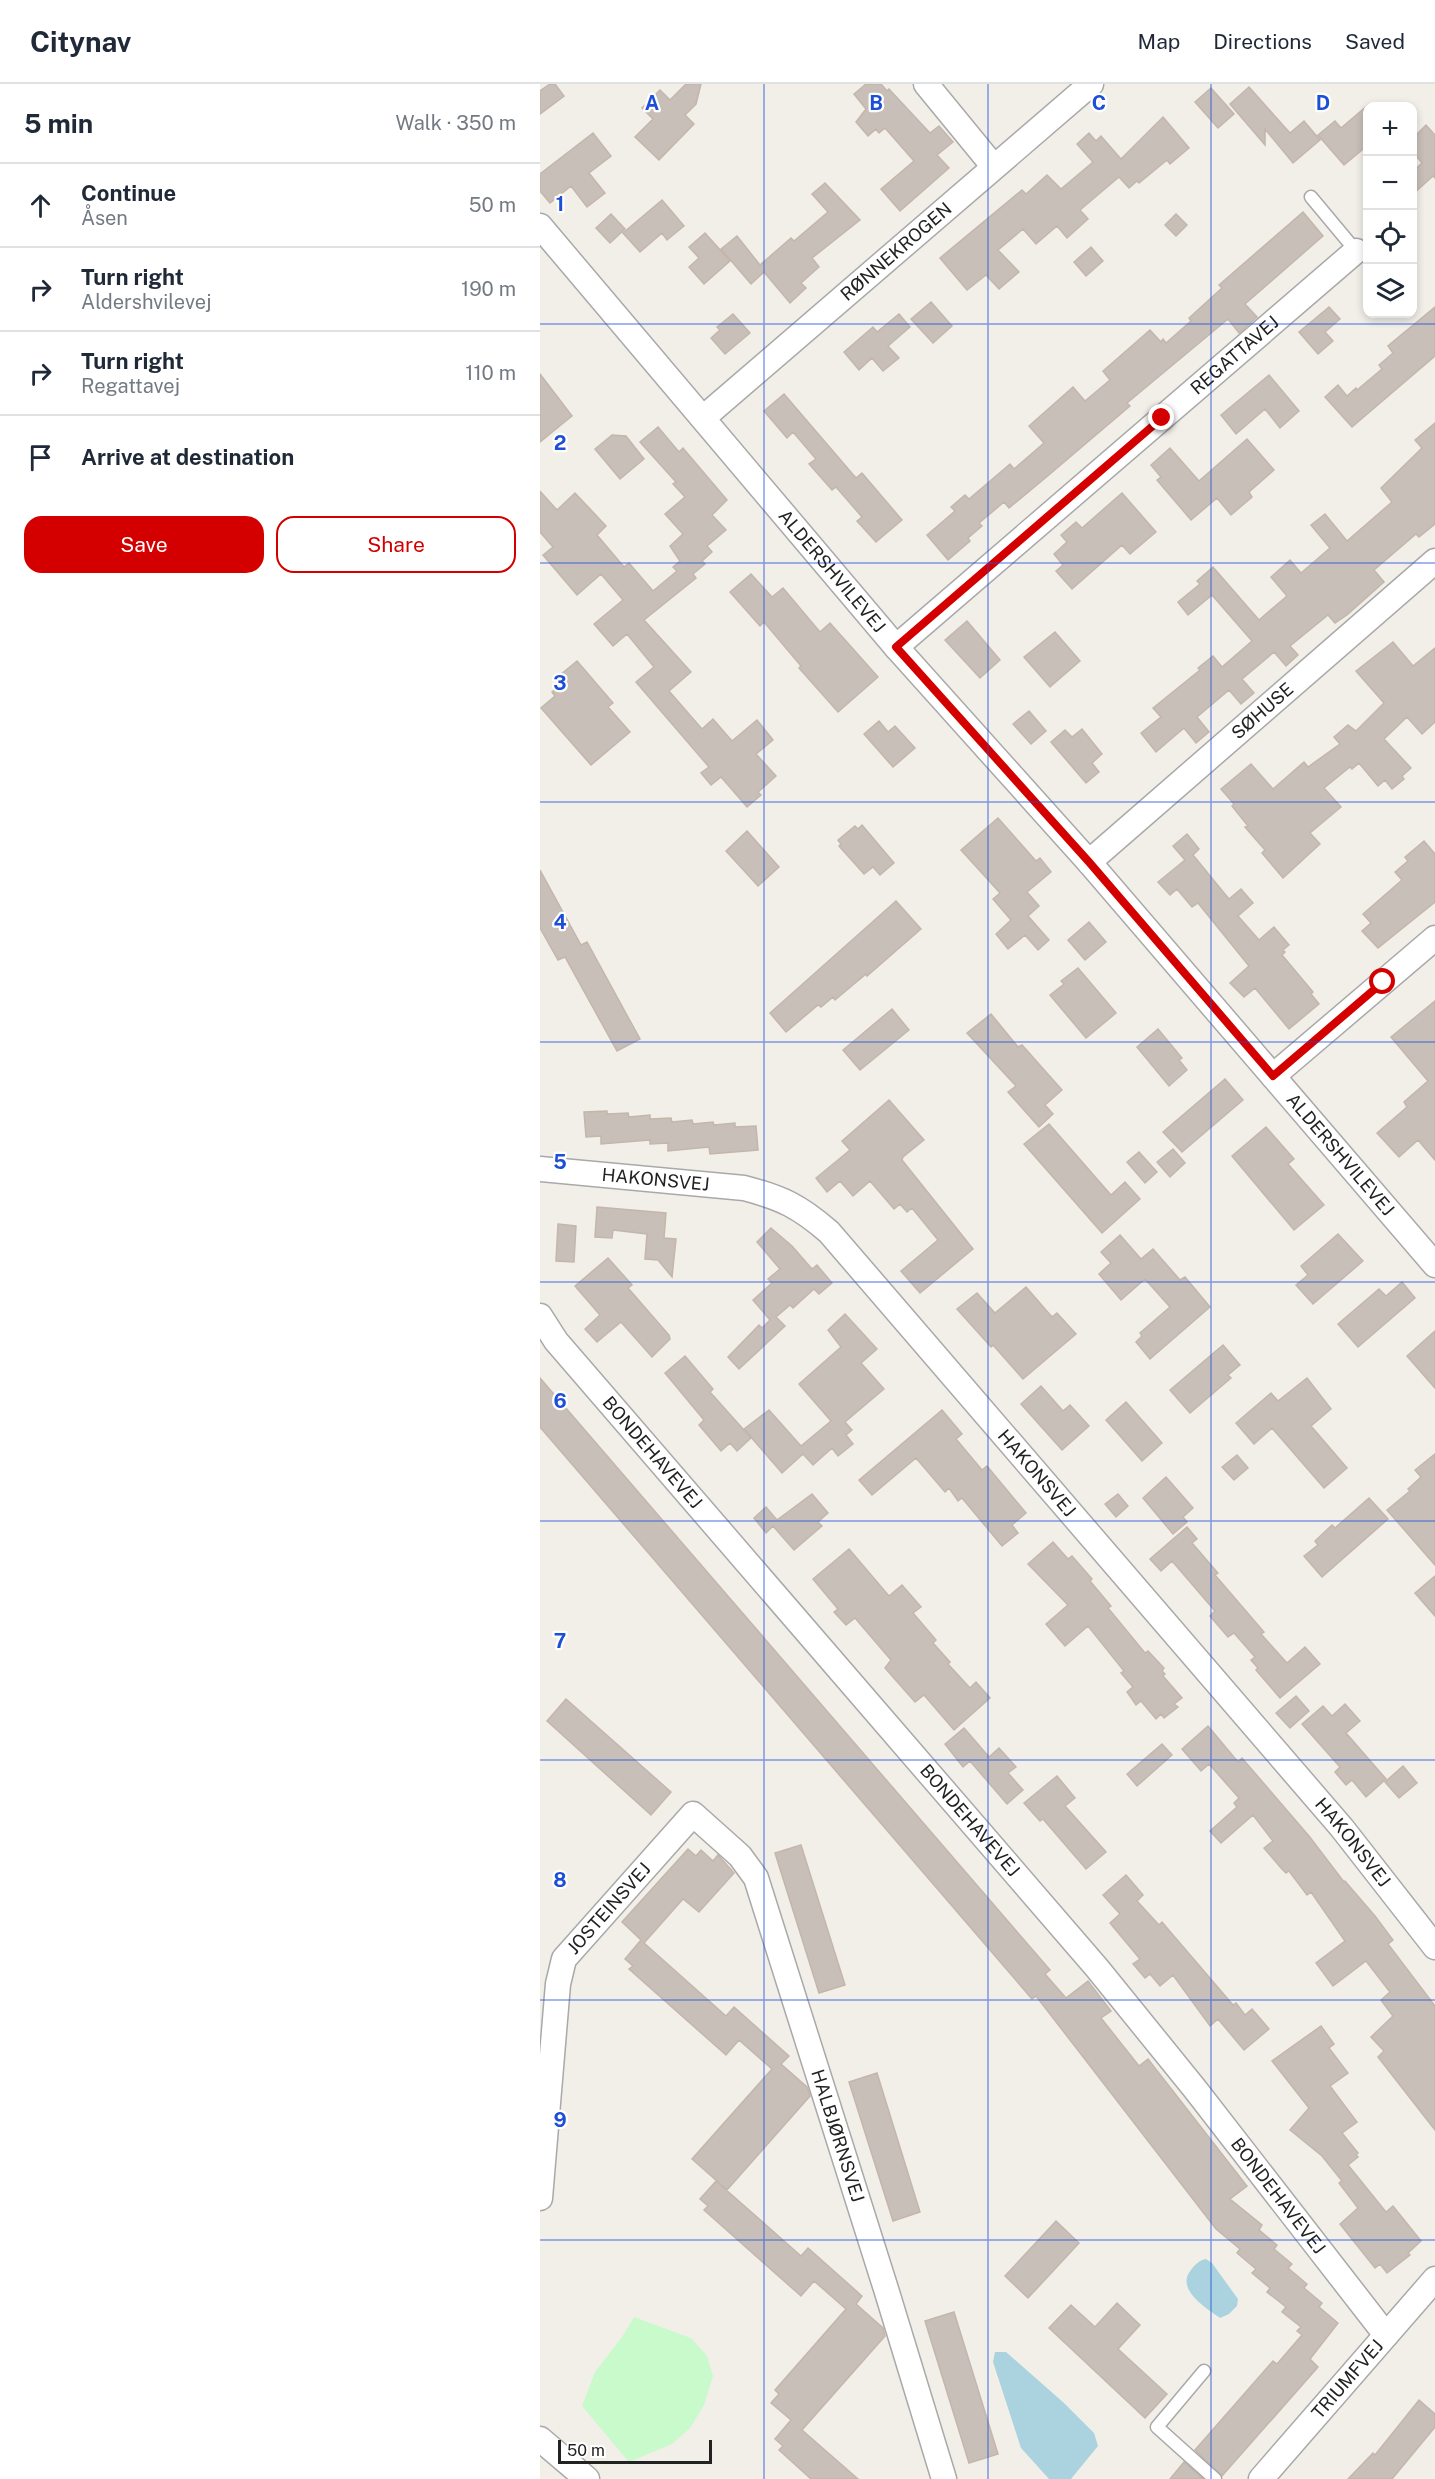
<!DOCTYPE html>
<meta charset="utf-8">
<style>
body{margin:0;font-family:"Public Sans",sans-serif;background:#f2f2f3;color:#1f2937}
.controls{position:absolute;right:18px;top:18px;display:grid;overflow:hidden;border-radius:12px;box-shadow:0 3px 9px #0003}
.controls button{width:54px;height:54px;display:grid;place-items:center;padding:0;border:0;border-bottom:2px solid #e0e1e3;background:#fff;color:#1f2937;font:30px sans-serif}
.scale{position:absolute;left:18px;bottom:15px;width:154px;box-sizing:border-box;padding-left:6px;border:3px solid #222;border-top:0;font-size:16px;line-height:21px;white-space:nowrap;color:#222;-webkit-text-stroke:4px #fff;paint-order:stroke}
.stop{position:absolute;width:18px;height:18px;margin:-14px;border:4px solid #d40000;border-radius:50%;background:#fff}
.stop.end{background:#d40000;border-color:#fff;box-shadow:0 2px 6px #0008}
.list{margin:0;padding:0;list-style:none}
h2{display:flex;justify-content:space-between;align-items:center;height:78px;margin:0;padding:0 24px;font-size:26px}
h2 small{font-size:20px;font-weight:400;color:#747a83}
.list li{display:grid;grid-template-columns:39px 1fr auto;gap:18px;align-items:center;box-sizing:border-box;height:84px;padding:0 24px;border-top:2px solid #e0e1e3}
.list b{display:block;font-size:22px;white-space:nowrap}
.list p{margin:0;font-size:20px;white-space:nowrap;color:#747a83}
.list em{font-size:20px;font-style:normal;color:#747a83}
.actions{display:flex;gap:12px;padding:18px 24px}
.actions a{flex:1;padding:14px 0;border:2px solid #d40000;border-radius:18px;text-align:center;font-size:21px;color:#d40000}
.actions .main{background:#d40000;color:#fff}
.icon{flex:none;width:33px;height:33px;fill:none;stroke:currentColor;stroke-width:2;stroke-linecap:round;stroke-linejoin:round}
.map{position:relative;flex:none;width:895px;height:2395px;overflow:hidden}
header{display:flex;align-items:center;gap:36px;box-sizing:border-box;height:84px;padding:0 30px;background:#fff;border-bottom:2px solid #e0e1e3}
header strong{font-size:28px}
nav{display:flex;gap:33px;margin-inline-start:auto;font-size:21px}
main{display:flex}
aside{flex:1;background:#fff}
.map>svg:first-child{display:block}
.park{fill:#c8facc}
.water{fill:#aad3df}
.building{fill:#c7bfb8;stroke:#c4b6ab;stroke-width:1.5}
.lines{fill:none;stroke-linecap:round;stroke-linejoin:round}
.lane-casing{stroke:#a9a9a9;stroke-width:15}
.street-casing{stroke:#a9a9a9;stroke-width:27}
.lane{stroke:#fff;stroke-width:12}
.street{stroke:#fff;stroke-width:24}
.route{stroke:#d40000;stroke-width:8}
.grid{fill:none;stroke:#1d4ed8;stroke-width:1.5;stroke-opacity:0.55}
.labels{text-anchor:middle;stroke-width:4.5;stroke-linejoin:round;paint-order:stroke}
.street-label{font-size:18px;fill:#222;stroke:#fff}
.grid-label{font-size:20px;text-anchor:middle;font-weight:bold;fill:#1d4ed8;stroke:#fff;stroke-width:4.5;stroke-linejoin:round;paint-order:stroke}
</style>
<header>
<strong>Citynav</strong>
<nav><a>Map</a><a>Directions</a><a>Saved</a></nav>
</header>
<main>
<aside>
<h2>5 min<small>Walk · 350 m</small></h2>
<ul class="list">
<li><svg class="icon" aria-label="ahead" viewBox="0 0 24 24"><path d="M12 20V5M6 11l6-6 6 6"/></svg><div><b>Continue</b><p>Åsen</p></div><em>50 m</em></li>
<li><svg class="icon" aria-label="right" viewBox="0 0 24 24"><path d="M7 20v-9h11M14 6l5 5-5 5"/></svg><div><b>Turn right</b><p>Aldershvilevej</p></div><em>190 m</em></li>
<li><svg class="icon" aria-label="right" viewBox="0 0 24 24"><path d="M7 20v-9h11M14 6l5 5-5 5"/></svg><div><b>Turn right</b><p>Regattavej</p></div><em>110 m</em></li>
<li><svg class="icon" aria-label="arrive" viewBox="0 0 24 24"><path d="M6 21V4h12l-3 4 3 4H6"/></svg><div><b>Arrive at destination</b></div></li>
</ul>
<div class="actions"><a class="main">Save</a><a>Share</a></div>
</aside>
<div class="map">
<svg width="895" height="2395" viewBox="0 0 895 2395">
<rect width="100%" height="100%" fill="#f2efe9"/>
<path class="park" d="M94 2233 151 2254 167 2272 173 2292 164 2321 150 2344 132 2360 89 2378 42 2322 55 2288 82 2253Z"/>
<path class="water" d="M666 2175 672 2179 698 2215 697 2222 689 2230 680 2234C666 2224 635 2205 651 2186 655 2180 660 2176 666 2175Z
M455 2268H466L524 2319 554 2349 558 2362 531 2395H509L481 2364 453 2278Z"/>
<path class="building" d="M10 0H15L24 12 0 30V7Z
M146 0H161L156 20 145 31 154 40 119 76 95 53 113 35 102 24 120 6 130 16Z
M326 0H341L347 7 349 5 390 49 399 42 413 58 397 71 409 84 360 127 341 105 374 77 345 44 339 49 336 45 328 52 316 38 326 25 314 10Z
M709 3 750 49 764 37 780 56 753 79 725 45V61L690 20Z
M671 4 694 30 678 44 655 18Z
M828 21V61L804 81 778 51 795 37 801 44Z
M623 33 649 64 630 80 627 76 599 99 597 97 589 104 579 93 540 126 548 135 527 154 517 142 496 160 483 145 458 166 479 188 459 205 446 191 427 206 400 174 482 106 486 110 507 91 521 105 553 78 537 60 549 49 556 57 561 52 581 75Z
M886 41 895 51V94L893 92 873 110V87L882 79 873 68V54Z
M53 49 71 72 49 89 65 109 47 123 31 102 10 119 0 107V90Z
M285 99 320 136 272 174 279 183 261 199 266 204 250 219 224 188 211 200 181 165 197 152 220 181 251 154 254 157 288 128 272 110Z
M122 116 144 142 127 156 122 149 100 168 83 149Z
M763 128 783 152 705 220 717 233 699 249 688 235 587 319 590 322 510 390 469 424 464 418 439 439 442 442 428 454 430 457 408 476 387 451 415 427 411 423 425 411 429 415 470 380 474 385 504 359 489 342 533 303 545 317 570 296 563 287 610 246 621 258 623 255 626 259 651 237 649 234 682 204 679 201Z
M71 130 85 145 70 159 56 144Z
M636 130 647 141 636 152 625 141Z
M165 149 190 177 164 200 149 183 159 174 149 163Z
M551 163 563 177 546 192 534 178Z
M391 218 412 242 393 259 371 235Z
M789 223 800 235 785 248 793 257 778 270 759 248Z
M895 223V272L812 343 785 313 798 301 807 312 816 304 817 306 842 285 839 281 853 269 848 262Z
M193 230 210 249 185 270 171 254 180 246 177 243Z
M359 230 370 243 348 262 359 274 343 287 332 274 319 286 304 268 333 243 337 248Z
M0 290 32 332 0 358Z
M729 291 759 327 740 344 725 325 696 350 681 331Z
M244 310 316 394 322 389 362 436 336 458 317 437 322 433 296 403 292 406 269 380 276 375 253 348 247 354 224 327Z
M895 339V440L879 453 876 450 834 486 844 498 807 531 795 539 788 531 750 562 758 571 746 582 734 568 702 595 714 609 701 620 689 606 657 633 669 648 656 659 644 644 616 668 601 649 621 633 613 624 660 586 658 584 673 572 682 583 712 557 672 511 648 531 638 518 660 500 657 497 673 483 719 536 747 512 731 493 750 476 761 489 790 464 771 441 785 430 807 457 852 418 841 404 882 364 875 356Z
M118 343 139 368 143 364 187 416 172 431 186 446 167 462 172 468 162 477 165 480 153 490 156 494 104 536 151 588 129 607 162 645 173 635 192 657 217 636 233 656 216 670 236 692 218 708 221 711 207 723 181 693 171 701 161 689 169 683 96 598 114 583 87 550 73 562 54 540 83 516 61 490 37 511 3 471 13 463 0 448V407L17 426 35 409 66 442 57 451 84 483 89 479 113 507 137 487 133 483 140 477 130 462 143 450 125 430 145 413 133 400 136 398 100 358Z
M72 351 86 352 104 375 80 395 55 365Z
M707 355 734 386 709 408 712 413 691 431 677 414 651 436 617 396 621 393 611 381 630 364 659 397Z
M582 409 616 448 590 470 582 461 532 505 516 487 523 481 514 470 527 458 521 451 536 438 542 444Z
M211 490 232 513 243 504 280 548 290 539 338 593 298 628 259 584 261 582 224 538 220 542 190 508Z
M427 537 460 576 440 594 405 556Z
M515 548 540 577 510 603 484 573Z
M853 558 873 582 895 564V638L882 650 867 633 844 655 871 684 862 692 864 695 852 705 845 696 838 702 819 679 812 685 810 683 784 704 801 723 770 749 780 760 743 794 722 769 725 766 705 743 708 742 692 722 694 720 681 705 711 680 733 705 764 678 768 683 800 660 794 653 808 641 816 647 844 619 816 587Z
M37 577 73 619 68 623 90 648 51 681 1 624 15 612 12 608 25 597 20 591Z
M489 627 506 647 491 660 473 640Z
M339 637 348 648 355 642 375 664 353 683 324 650Z
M542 645 562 670 552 679 559 688 546 699 511 658 525 646 532 653Z
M458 734 496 777 500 774 511 788 487 808 499 822 488 832 509 856 498 866 485 851 468 865 456 850 471 836 453 815 460 809 421 766Z
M322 741 354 779 340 791 333 783 324 790 299 762 301 760 298 756 315 742 318 745Z
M207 747 239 783 218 802 186 767Z
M647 750 659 765 653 771 689 815 701 805 713 819 698 832 719 856 734 843 749 861 743 866 745 868 742 871 773 908 771 910 779 920 749 945 715 904 704 913 690 899 709 882 658 819 652 823 637 805 630 811 618 798 645 776 633 762Z
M884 757 895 770V818L838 864 822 847 831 839 823 830 862 796 855 788 868 777 865 773Z
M0 786 41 861 47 858 100 955 77 967 25 873 18 876 0 844Z
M356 817 381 845 327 892 326 890 295 916 293 913 281 923 278 921 246 948 230 929Z
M549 838 566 858 545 876 528 856Z
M538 884 576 929 546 954 510 911 524 900 521 897Z
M895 917V1076L878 1056 859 1073 837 1049 867 1023 864 1018 888 997 851 953Z
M352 925 369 946 320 986 303 966Z
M451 930 478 963 482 961 522 1006 505 1021 513 1030 499 1043 468 1008 476 1002 427 949Z
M618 945 642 974 639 976 647 986 629 1002 597 963Z
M685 995 703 1016 642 1068 623 1048Z
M349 1016 384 1056 363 1073 362 1076 433 1165 380 1209 361 1187 398 1156 372 1124 367 1128 360 1120 354 1125 330 1097 313 1112 300 1097 287 1108 276 1094 310 1066 302 1057Z
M67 1027V1030L88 1029 89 1033 110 1031V1035L131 1034 132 1038 152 1036 153 1040 173 1038 174 1041 195 1039V1043L216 1042 218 1066 170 1070 169 1063 128 1067V1059L110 1060V1056L61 1060V1052L46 1053 44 1028Z
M509 1040 571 1111 585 1098 600 1115 562 1149 484 1060Z
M726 1043 754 1075 748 1080 784 1121 754 1146 692 1072Z
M633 1065 645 1079 630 1093 617 1078Z
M599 1068 617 1088 605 1099 587 1078Z
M57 1123 126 1129 124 1154 136 1155 132 1193 118 1176 105 1175 107 1150 73 1146 72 1154 55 1153Z
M18 1140 36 1142 34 1178 16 1177Z
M231 1144 252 1162 272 1185 277 1181 292 1199 279 1210 274 1205 253 1224 250 1221 236 1233 245 1242 199 1285 188 1273 219 1241 222 1244 230 1236 213 1216 232 1199 228 1195 240 1185 217 1158Z
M798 1150 823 1177 773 1220 756 1201 768 1191 761 1182Z
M580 1151 601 1175 613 1165 640 1196 645 1193 670 1223 610 1275 596 1258 602 1252 600 1249 630 1223 605 1195 581 1216 559 1190 571 1179 561 1168Z
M68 1174 92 1201 88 1204 129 1251 130 1255 112 1273 81 1238 57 1258 45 1245 60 1231 35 1202Z
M862 1198 875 1214 818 1263 798 1240 839 1205 846 1212Z
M486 1203 512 1233 517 1229 536 1250 483 1295 453 1261 451 1263 417 1225 437 1209 455 1229Z
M305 1230 337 1265 321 1279 344 1305 305 1338 312 1346 306 1351 313 1360 298 1372 292 1364 273 1381 263 1370 242 1389 204 1345 229 1326 261 1362 291 1337 259 1300 301 1263 288 1246Z
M895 1247V1304L867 1272Z
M683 1261 700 1281 688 1291 691 1294 650 1329 630 1306Z
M145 1272 173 1305 170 1308 211 1354 197 1367 190 1359 181 1367 159 1341 164 1336 125 1289Z
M0 1294 510 1886 505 1890 526 1914 548 1897 571 1927 561 1934 599 1982 608 1975 707 2102 690 2115 722 2141 719 2146 737 2161 734 2165 752 2180 748 2184 767 2200 764 2204 782 2219 779 2223 798 2239 770 2275 778 2283 682 2392 655 2366 733 2277 737 2280 762 2251 757 2247 761 2243 742 2228 746 2223 727 2208 730 2204 712 2189 716 2185 697 2169 700 2165 676 2145 496 1912 492 1915 0 1343Z
M767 1294 791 1325 771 1342 807 1384 784 1404 732 1344 714 1360 696 1339 731 1309 738 1317Z
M501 1302 523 1327 530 1321 549 1342 522 1366 481 1320Z
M586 1318 622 1359 602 1377 566 1336Z
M402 1326 422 1350 416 1355 442 1386 447 1382 486 1429 472 1441 478 1449 462 1462 422 1414 418 1417 409 1404 405 1408 376 1374 332 1411 319 1396Z
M895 1370V1481L847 1426 870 1407 868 1405 881 1393 875 1386Z
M697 1371 708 1384 694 1396 682 1383Z
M626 1393 653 1424 643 1433 647 1438 633 1450 603 1414Z
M272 1410 288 1429 278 1438 282 1442 254 1466 233 1442 226 1449 214 1434 226 1423 237 1436Z
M578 1410 588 1422 576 1433 565 1420Z
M829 1414 848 1435 782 1493 764 1472 778 1461 775 1457 792 1441 795 1444Z
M647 1443 657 1455 652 1459 678 1489 675 1491 724 1548 721 1550 747 1579 765 1563 780 1580 740 1614 716 1586 718 1584 711 1576 715 1573 694 1549 688 1553 670 1532 675 1527 632 1477 621 1487 610 1475Z
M513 1458 528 1475 532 1472 552 1495 550 1497 571 1522 568 1524 605 1569 608 1567 624 1584 622 1587 625 1590 623 1592 642 1614 634 1620 638 1623 624 1634 621 1630 616 1635 601 1617 596 1621 587 1608 593 1603 581 1589 584 1587 548 1542 525 1562 506 1540 528 1521 488 1480Z
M309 1465 349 1512 362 1501 381 1523 373 1529 396 1556 393 1559 410 1578 408 1580 430 1604 436 1598 450 1614 414 1646 384 1611 375 1618 345 1584 351 1576 315 1534 306 1541 294 1528 298 1525 273 1495Z
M895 1492V1532L875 1509Z
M756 1612 769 1627 750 1644 736 1629Z
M26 1615 131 1708 111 1731 7 1637Z
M805 1620 820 1637 806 1649 846 1695 826 1713 812 1696 806 1701 795 1688 800 1683 762 1640 783 1622 792 1632Z
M668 1642 698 1678 702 1674 769 1752 804 1798 805 1797 835 1832 853 1856 848 1860 895 1922V2046L838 1973 844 1967 831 1953 853 1932 841 1916 850 1908 826 1877 793 1902 776 1879 805 1857 771 1808 767 1811 749 1787 746 1789 741 1784 724 1764 733 1757 713 1731 681 1759 670 1747 697 1723 694 1719 699 1714 669 1680 661 1687 642 1665Z
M424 1644 449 1673 459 1664 476 1683 468 1689 483 1706 467 1720 430 1677 423 1683 405 1660Z
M622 1660 632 1671 597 1702 587 1690Z
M863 1682 877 1699 859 1714 845 1698Z
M517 1692 535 1714 525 1722 566 1768 546 1785 503 1735 500 1737 484 1719Z
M261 1761 305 1901 279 1909 235 1769Z
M148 1765 156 1772 161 1766 173 1777 178 1771 194 1789 159 1828 143 1815 104 1859 186 1932 194 1923 249 1972 241 1980 267 2003 270 2012 187 2106 152 2075 232 1985 199 1956 186 1971 89 1885 93 1882 85 1875 101 1856 82 1838Z
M586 1791 603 1811 597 1817 619 1841 622 1838 693 1921 696 1919 705 1931 712 1925 729 1945 704 1966 678 1935 670 1942 633 1891 620 1902 610 1890 605 1894 593 1880 600 1875 570 1839 580 1830 563 1811Z
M781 1942 794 1960 789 1964 808 1989 790 2002 817 2038 802 2049 818 2069 816 2071 818 2073 808 2081 846 2128 853 2122 881 2157 868 2169 870 2171 847 2189 840 2180 835 2184 800 2140 818 2124 799 2099 802 2097 782 2072 750 2046 769 2024 732 1977Z
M337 1989 380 2128 353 2137 309 1998Z
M176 2097 261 2172 268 2164 322 2212 316 2220 343 2244 345 2252 262 2346 318 2395H271L239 2366 243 2362 235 2355 251 2336 231 2319 239 2310 235 2306 306 2225 274 2197 261 2212 164 2126 168 2122 160 2115Z
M516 2137 539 2159 488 2214 465 2192Z
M577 2219 600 2241 578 2265 627 2310 605 2334 509 2244 531 2221 555 2243Z
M414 2228 458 2370 429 2379 385 2237Z
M879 2316 895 2330V2343L852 2395H808L833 2369 835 2371Z
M644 2378 663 2395H630Z"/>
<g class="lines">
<defs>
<path id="lane" d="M771 113 816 167
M664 2287 617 2343 675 2395"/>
<g id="street">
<path d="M386 0 454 83"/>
<path id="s1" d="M0 142 356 563 549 778 895 1181"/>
<path id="s2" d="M163 334 551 0"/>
<path id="s3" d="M356 563 816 167"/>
<path id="s4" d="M549 778 895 477"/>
<path d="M733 992 895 854"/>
<path id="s5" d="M0 1085 204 1104C242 1114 259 1122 289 1148L802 1744 895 1863"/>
<path id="s6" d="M0 1232 16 1257 557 1884 655 2005 846 2251"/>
<path id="s7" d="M0 2114 18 1900 24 1875 153 1730 200 1772 216 1794 346 2205 404 2395"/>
<path d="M0 2355 47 2395"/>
<path id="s8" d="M721 2395 895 2195"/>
</g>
</defs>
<use href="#lane" class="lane-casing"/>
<use href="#street" class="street-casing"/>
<use href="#lane" class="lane"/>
<use href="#street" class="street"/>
</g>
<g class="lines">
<path class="route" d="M622 334 356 563 549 778 733 992 843 898"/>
</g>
<path class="grid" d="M224 0V2395M448 0V2395M671 0V2395M0 240H895M0 479H895M0 718H895M0 958H895M0 1198H895M0 1437H895M0 1676H895M0 1916H895M0 2156H895"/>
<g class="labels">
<g class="street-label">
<text dy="6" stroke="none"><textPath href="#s2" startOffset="255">RØNNEKROGEN</textPath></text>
<text dy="6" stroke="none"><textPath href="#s3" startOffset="447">REGATTAVEJ</textPath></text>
<text dy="6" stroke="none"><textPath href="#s1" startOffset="452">ALDERSHVILEVEJ</textPath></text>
<text dy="6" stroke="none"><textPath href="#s4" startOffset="230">SØHUSE</textPath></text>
<text dy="6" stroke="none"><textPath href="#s1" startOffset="1226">ALDERSHVILEVEJ</textPath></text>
<text dy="6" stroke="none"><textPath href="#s5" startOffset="116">HAKONSVEJ</textPath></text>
<text dy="6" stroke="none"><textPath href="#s6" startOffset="177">BONDEHAVEVEJ</textPath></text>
<text dy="6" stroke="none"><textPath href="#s5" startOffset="620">HAKONSVEJ</textPath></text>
<text dy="6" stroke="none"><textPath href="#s6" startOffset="663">BONDEHAVEVEJ</textPath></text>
<text dy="6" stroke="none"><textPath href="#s5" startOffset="1106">HAKONSVEJ</textPath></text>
<text dy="6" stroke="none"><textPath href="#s7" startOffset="308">JOSTEINSVEJ</textPath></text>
<text dy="6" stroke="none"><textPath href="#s7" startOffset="795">HALBJØRNSVEJ</textPath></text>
<text dy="6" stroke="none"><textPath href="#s6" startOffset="1149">BONDEHAVEVEJ</textPath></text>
<text dy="6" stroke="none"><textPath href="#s8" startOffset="132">TRIUMFVEJ</textPath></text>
</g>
</g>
<g class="grid-label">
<text x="112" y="26">A</text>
<text x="336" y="26">B</text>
<text x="559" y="26">C</text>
<text x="783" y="26">D</text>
<text x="20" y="127">1</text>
<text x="20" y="366">2</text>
<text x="20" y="606">3</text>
<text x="20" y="845">4</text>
<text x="20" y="1085">5</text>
<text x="20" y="1324">6</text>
<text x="20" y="1564">7</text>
<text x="20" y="1803">8</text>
<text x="20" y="2043">9</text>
</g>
</svg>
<div class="controls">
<button>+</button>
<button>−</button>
<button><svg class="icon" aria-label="locate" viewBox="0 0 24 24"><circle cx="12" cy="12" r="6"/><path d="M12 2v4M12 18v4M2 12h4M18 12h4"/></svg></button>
<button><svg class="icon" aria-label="layers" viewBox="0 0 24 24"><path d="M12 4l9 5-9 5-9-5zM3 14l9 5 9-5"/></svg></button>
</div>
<div class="scale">50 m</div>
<div class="stop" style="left:843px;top:898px"></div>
<div class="stop end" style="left:622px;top:334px"></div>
</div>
</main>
